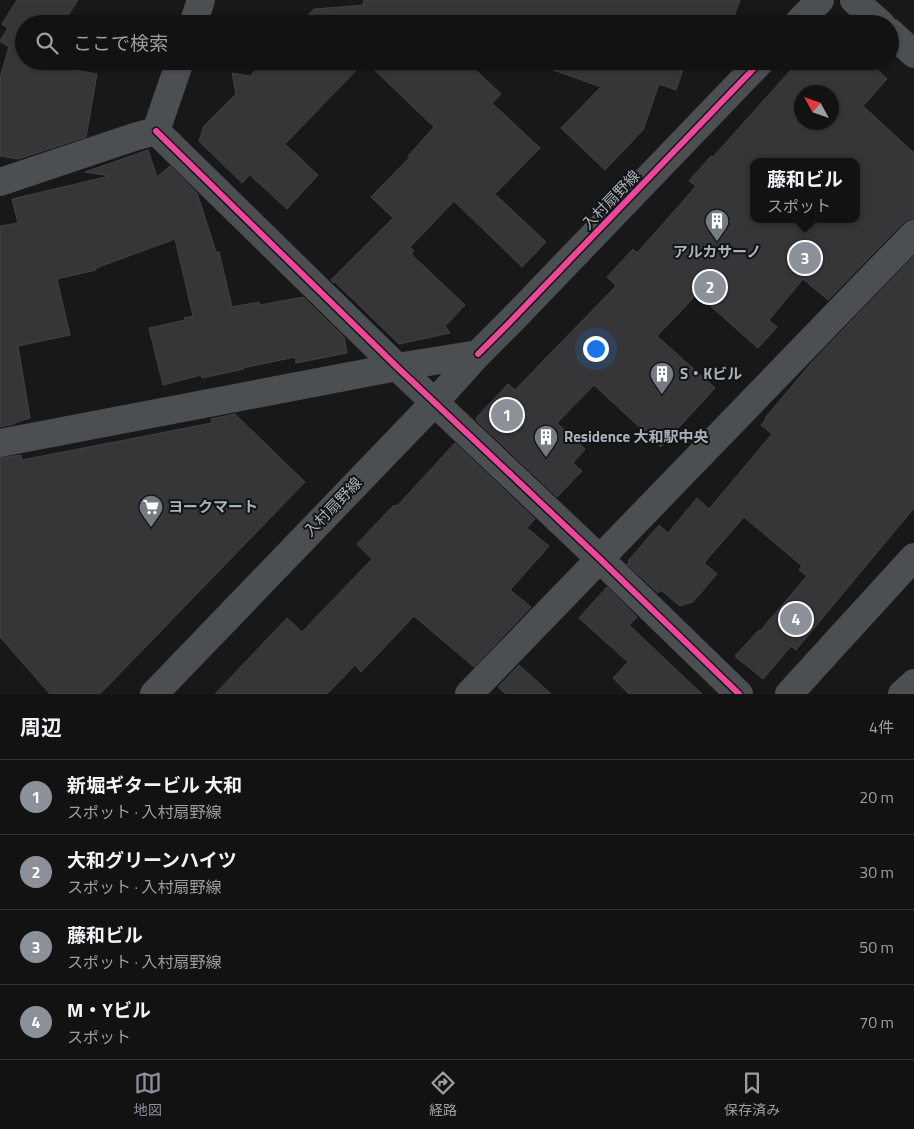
<!DOCTYPE html>
<html lang="ja">
<meta charset="utf-8">
<style>
body{margin:0;font-family:"Titillium Web","Noto Sans JP",sans-serif;background:#1b1b1c;color:#f1f3f6}
.compass{position:absolute;left:794px;top:85px;width:45px;height:45px;border-radius:50%;background:#121213;box-shadow:0 1px 4px #0004;rotate:310deg}
.you{position:absolute;left:595px;top:348px;width:18px;height:18px;margin:-12px;border:4px solid #fff;border-radius:50%;background:#1a73e8;box-shadow:0 0 0 8px #1a73e833}
.badge{display:grid;place-items:center;width:32px;height:32px;border-radius:50%;background:#8c9099;color:#fff;font-size:16px;font-weight:700}
.pin{position:absolute;translate:-50% -50%;border:2px solid #fff;box-shadow:0 1px 5px #0006}
.popup{position:absolute;left:750px;top:158px;width:110px;height:65px;box-sizing:border-box;display:grid;place-content:center;border-radius:10px;background:#121213;filter:drop-shadow(0 1px 4px #0005);font-size:16px;white-space:nowrap;color:#9c9ea0}
.popup b{font-size:19px;color:#f1f3f6}
.popup::after{content:'';position:absolute;left:50%;top:100%;margin-left:-10px;border:10px solid transparent;border-top-color:#121213}
.list{margin:0;padding:0;list-style:none}
h2{display:flex;justify-content:space-between;align-items:center;height:65px;margin:0;padding:0 20px;font-size:21px}
h2 small{font-size:16px;font-weight:400;color:#9c9ea0}
.list li{display:grid;grid-template-columns:32px 1fr auto;gap:15px;align-items:center;box-sizing:border-box;height:75px;padding:0 20px;border-top:1px solid #313233}
.list b{display:block;font-size:19px;white-space:nowrap}
.list p{margin:0;font-size:16px;white-space:nowrap;color:#9c9ea0}
.list em{font-size:16px;font-style:normal;color:#9c9ea0}
.icon{flex:none;width:28px;height:28px;fill:none;stroke:currentColor;stroke-width:2;stroke-linecap:round;stroke-linejoin:round}
.map{position:relative;flex:none;width:914px;height:694px;overflow:hidden}
.search{position:absolute;background:#121213;box-shadow:0 1px 4px #0004;left:15px;right:15px;top:15px;height:55px;display:flex;align-items:center;gap:12px;box-sizing:border-box;padding:0 18px;border-radius:28px;color:#9c9ea0;font-size:19px}
.sheet{height:365px;background:#121213}
nav{display:flex;justify-content:space-around;align-items:center;box-sizing:border-box;height:70px;border-top:1px solid #313233;background:#121213;font-size:14px;color:#9c9ea0}
nav a{display:grid;justify-items:center;gap:2px}
nav .on{color:#8c9099}
.map>svg:first-child{display:block}
.building{fill:#363638;stroke:#414345;fill-rule:evenodd}
.lines{fill:none;stroke-linecap:round;stroke-linejoin:round}
.minor{stroke:#4c4f52;stroke-width:28}
.tertiary{stroke:#4c4f52;stroke-width:28}
.cycleway-casing{stroke:#121315;stroke-width:9}
.cycleway{stroke:#ed469a;stroke-width:6}
.labels{text-anchor:middle;stroke-width:4;stroke-linejoin:round;paint-order:stroke}
.street-label{font-size:15px;fill:#a9b1ba;stroke:#121315}
.poi-label{font-size:15px;font-weight:bold;fill:#a9b1ba;stroke:#121315;text-anchor:start}
</style>
<div class="map">
<svg width="914" height="694" viewBox="0 0 914 694">
<rect width="100%" height="100%" fill="#181819"/>
<path class="building" d="M17 0H78L62 24H24V61H50L47 65 97 74 86 137 18 159 0 156V78L9 47 0 41 8 28 2 24Z
M364 0H740L731 24H300L314 9 365 5 363 4Z
M264 61H365L285 144 318 175 287 209 250 175 242 183 199 141 204 126 236 94 232 73 250 76Z
M365 61H466L501 94 492 103 540 148 495 194 546 242 522 267 454 201 410 247 414 251 411 254 465 305 445 326 450 333 399 344 334 281V283L331 280 393 218 371 197 410 157 408 156 434 127Z
M528 61H686L676 90 659 84 643 130 605 170 561 128 601 87Z
M799 61H868L887 79 863 106 914 153V219H909L903 223 828 300 803 279 769 320 777 327 758 348 697 294 657 336 715 388 661 447 594 385 557 423 585 449 573 463 582 471 557 497 476 420 477 418V417L508 384 515 390 616 286 607 277 633 249 637 253 677 208 696 186 689 181 711 156 713 157ZM802 92H832V122H802ZM754 162H856V219H754Z
M148 150 157 177 170 166 197 193 216 252H219L232 307 259 302 260 305 303 297 344 337 347 353 296 363 295 357 243 368 244 369 202 378 201 375 163 385 149 328 185 320 184 318 193 316 175 239 96 268V270L57 279 70 335 18 346 30 418 14 423V424L0 427V226L18 223 12 199 110 176 85 172Z
M914 256V508L796 650 791 646 763 679 735 656 759 630 760 631 807 576 799 570 802 566 744 517 704 563 717 574 693 602 680 606 661 590 658 593 627 564 629 562 628 561 659 525 668 533 697 498 709 509 772 434 761 425 766 419 765 418 813 361Z
M235 414 305 482 100 694H50L0 637V458L21 455 22 460 212 423 211 419Z
M455 443 535 519 527 528 549 546 510 590 531 607 474 667 414 616 361 672 355 665 327 694H215L287 618 302 632 372 559 357 544 393 506 398 505Z
M607 587 637 617 629 625 702 694H629L613 678 628 662 579 618Z
M519 665 551 694H506L498 687Z"/>
<g class="lines">
<path class="minor" d="M854 0 881 24
M193 24 201 0
M890 32 914 54
M156 131 397 367 600 559 739 694
M156 131 180 61
M0 182 134 137 156 131
M469 694 914 234
M789 694 914 557
M902 694 914 683"/>
<path class="tertiary" d="M797 24 820 0
M0 443 397 367 478 354
M154 694 434 403 478 354 510 322 761 61"/>
<defs>
<path id="cycleway" d="M156 131 397 367 600 559 739 694
M478 354 510 322 761 61"/>
</defs>
<use href="#cycleway" class="cycleway-casing"/>
<use href="#cycleway" class="cycleway"/>
</g>
<defs>
<symbol id="building-pin" viewBox="-11 -11 22 30"><path d="M0 17L-7.5 6A9.5 9.5 0 1 1 7.5 6Z" fill="#767b82" stroke="#121315"/><path d="M-4-6H4V6H1V3H-1V6H-4ZM-2.5-4.3h1.7v1.8h-1.7ZM.8-4.3h1.7v1.8H.8ZM-2.5-1h1.7V.8h-1.7ZM.8-1h1.7V.8H.8Z" fill="#fff"/></symbol>
<symbol id="supermarket-pin" viewBox="-11 -11 22 30"><path d="M0 17L-7.5 6A9.5 9.5 0 1 1 7.5 6Z" fill="#767b82" stroke="#121315"/><path d="M-6-5.5h2.5l.6 2H6L4.5 2H-2.5L-4.4-4H-6ZM-1.5 3.2a1.3 1.3 0 1 0 .1 0ZM3 3.2a1.3 1.3 0 1 0 .1 0Z" fill="#fff"/></symbol>
</defs>
<g fill-rule="evenodd">
<use href="#building-pin" x="703" y="207" width="28" height="38"/>
<use href="#building-pin" x="648" y="360" width="28" height="38"/>
<use href="#building-pin" x="532" y="423" width="28" height="38"/>
<use href="#supermarket-pin" x="137" y="493" width="28" height="38"/>
</g>
<g class="labels">
<g class="street-label">
<text transform="translate(611 200) rotate(-46)" y="5">入村扇野線</text>
<text transform="translate(333 507) rotate(-46)" y="5">入村扇野線</text>
</g>
<g class="poi-label">
<text x="717" y="257" text-anchor="middle">アルカサーノ</text>
<text x="680" y="379">S・Kビル</text>
<text x="564" y="442">Residence 大和駅中央</text>
<text x="168" y="512">ヨークマート</text>
</g>
</g>
</svg>
<svg class="compass" viewBox="-18 -18 36 36"><path d="M0-13l5 13h-10z" fill="#e53935"/><path d="M0 13l5-13h-10z" fill="#9c9ea0"/></svg>
<div class="you"></div>
<div class="pin badge" style="left:507px;top:415px">1</div>
<div class="pin badge" style="left:710px;top:287px">2</div>
<div class="pin badge" style="left:805px;top:258px">3</div>
<div class="popup"><b>藤和ビル</b>スポット</div>
<div class="pin badge" style="left:796px;top:619px">4</div>
<div class="search"><svg class="icon" aria-label="search" viewBox="0 0 24 24"><circle cx="10" cy="10" r="6"/><path d="M15 15l6 6"/></svg>ここで検索</div>
</div>
<section class="sheet">
<h2>周辺<small>4件</small></h2>
<ul class="list">
<li><span class="badge">1</span><div><b>新堀ギタービル 大和</b><p>スポット · 入村扇野線</p></div><em>20 m</em></li>
<li><span class="badge">2</span><div><b>大和グリーンハイツ</b><p>スポット · 入村扇野線</p></div><em>30 m</em></li>
<li><span class="badge">3</span><div><b>藤和ビル</b><p>スポット · 入村扇野線</p></div><em>50 m</em></li>
<li><span class="badge">4</span><div><b>M・Yビル</b><p>スポット</p></div><em>70 m</em></li>
</ul>
</section>
<nav>
<a class="on"><svg class="icon" aria-label="map" viewBox="0 0 24 24"><path d="M3 6l6-2 6 2 6-2v14l-6 2-6-2-6 2zM9 4v14M15 6v14"/></svg>地図</a>
<a><svg class="icon" aria-label="directions" viewBox="0 0 24 24"><path d="M12 3l9 9-9 9-9-9zM9 14v-3h6M13 9l2 2-2 2"/></svg>経路</a>
<a><svg class="icon" aria-label="saved" viewBox="0 0 24 24"><path d="M7 4h10v16l-5-4-5 4z"/></svg>保存済み</a>
</nav>
